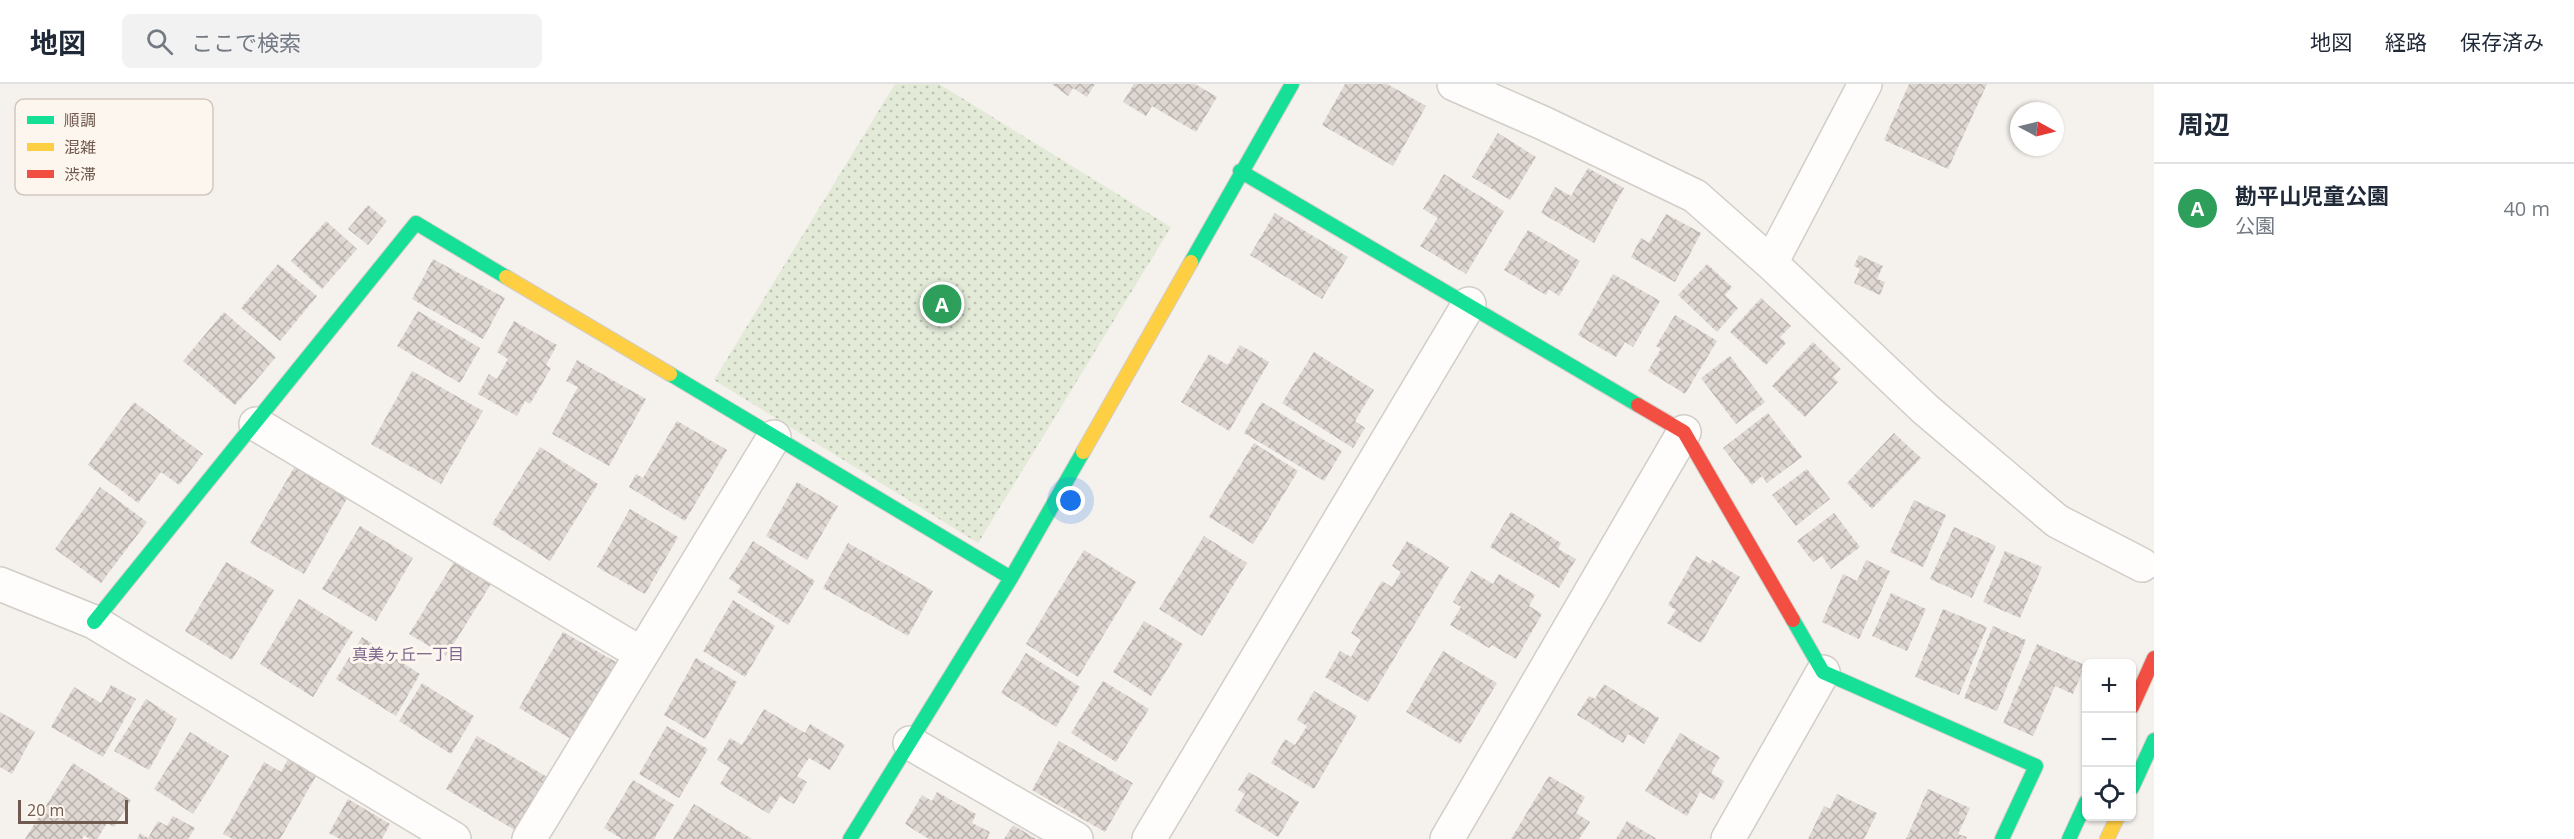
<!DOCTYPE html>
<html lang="ja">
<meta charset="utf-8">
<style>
body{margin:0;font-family:"Open Sans","Noto Sans JP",sans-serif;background:#f2f2f3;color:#1f2937}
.controls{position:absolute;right:18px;bottom:18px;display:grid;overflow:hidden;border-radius:9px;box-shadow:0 2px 4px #0004}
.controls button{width:54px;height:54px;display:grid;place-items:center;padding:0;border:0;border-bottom:2px solid #e0e1e3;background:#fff;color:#1f2937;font:30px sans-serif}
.compass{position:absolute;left:2010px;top:18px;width:54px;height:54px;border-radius:50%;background:#fff;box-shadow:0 2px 4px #0004;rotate:97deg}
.scale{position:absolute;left:18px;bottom:15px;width:110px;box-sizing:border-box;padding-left:6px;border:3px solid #70594f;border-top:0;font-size:16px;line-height:21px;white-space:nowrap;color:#70594f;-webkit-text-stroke:4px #fdf6ee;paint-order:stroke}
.you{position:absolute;left:1071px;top:417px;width:21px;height:21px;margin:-15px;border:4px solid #fff;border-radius:50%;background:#1a73e8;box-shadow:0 0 0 9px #1a73e833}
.badge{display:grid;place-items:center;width:39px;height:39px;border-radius:50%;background:#9f8e86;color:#fff;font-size:20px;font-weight:700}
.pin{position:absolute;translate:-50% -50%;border:3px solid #fff;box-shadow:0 2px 6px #0006}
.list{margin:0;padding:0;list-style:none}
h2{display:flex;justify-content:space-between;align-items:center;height:78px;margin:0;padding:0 24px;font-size:26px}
h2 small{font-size:20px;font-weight:400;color:#747a83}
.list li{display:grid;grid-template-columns:39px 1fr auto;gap:18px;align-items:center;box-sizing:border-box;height:90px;padding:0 24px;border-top:2px solid #e0e1e3}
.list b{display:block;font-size:22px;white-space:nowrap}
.list p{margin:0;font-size:20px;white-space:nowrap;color:#747a83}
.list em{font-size:20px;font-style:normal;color:#747a83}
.icon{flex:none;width:33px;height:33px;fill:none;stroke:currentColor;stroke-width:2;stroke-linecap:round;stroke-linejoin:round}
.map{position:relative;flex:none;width:2154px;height:755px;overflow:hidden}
header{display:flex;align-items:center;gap:36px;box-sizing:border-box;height:84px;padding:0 30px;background:#fff;border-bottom:2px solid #e0e1e3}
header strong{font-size:28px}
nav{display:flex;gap:33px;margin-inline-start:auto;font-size:21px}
.search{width:420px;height:54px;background:#f2f2f3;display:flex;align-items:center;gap:15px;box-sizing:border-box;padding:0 21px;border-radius:9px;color:#747a83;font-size:22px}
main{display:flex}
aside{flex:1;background:#fff}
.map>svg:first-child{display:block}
.park{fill:url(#park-dots)}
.building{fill:url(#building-cross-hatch)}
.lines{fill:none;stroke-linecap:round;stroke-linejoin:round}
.street-casing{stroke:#d2cdc7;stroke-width:36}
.fast-casing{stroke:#d3cdc7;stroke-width:16}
.slow-casing{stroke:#d3cdc7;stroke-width:16}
.jam-casing{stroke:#d3cdc7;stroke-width:16}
.street{stroke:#fefdfc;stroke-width:33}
.fast{stroke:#16e098;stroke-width:14}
.slow{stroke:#ffcf43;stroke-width:14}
.jam{stroke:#f24e42;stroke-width:14}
.labels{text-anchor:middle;stroke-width:6;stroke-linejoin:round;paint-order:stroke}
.neighbourhood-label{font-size:16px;fill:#7d678c;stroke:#fdf6ee}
.key{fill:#fdf6ee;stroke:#d3c7be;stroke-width:1.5}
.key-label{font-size:16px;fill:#70594f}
</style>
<header>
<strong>地図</strong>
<div class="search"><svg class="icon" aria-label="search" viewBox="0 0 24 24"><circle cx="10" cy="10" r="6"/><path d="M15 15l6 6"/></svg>ここで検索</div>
<nav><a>地図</a><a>経路</a><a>保存済み</a></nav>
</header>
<main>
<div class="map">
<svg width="2154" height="755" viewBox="0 0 2154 755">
<defs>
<pattern id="park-dots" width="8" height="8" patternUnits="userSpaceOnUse" patternTransform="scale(1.5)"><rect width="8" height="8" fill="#e3ead8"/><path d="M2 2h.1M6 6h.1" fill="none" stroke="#bcc1b2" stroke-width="1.8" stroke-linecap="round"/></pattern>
<pattern id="building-cross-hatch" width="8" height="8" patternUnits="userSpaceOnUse" patternTransform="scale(1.5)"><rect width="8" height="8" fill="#ded7d2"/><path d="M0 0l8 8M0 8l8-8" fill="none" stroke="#b8b1ad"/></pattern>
</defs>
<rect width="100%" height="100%" fill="#f5f1ec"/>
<path class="park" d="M895 0H939L1171 143 978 459 714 296Z"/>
<path class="building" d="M1052 0H1095L1087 13 1073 4 1068 12Z
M1134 0H1195L1217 13 1196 48 1152 22 1146 32 1123 18Z
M1345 0H1387L1426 22 1393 82 1322 41Z
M1909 0H1987L1948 85 1884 56Z
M1498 49 1536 73 1510 116 1472 93Z
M1588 84 1624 104 1594 159 1541 129 1555 103 1571 112Z
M1444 90 1504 127 1466 190 1420 162 1438 134 1423 125Z
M368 121 387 137 368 161 348 145Z
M1275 129 1348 173 1322 215 1250 171Z
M1666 130 1701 149 1675 198 1631 173 1641 154 1649 159Z
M326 137 357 165 322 205 291 177Z
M1528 146 1580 177 1559 212 1549 205 1546 211 1504 186Z
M1859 171 1883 182 1877 195 1885 198 1880 211 1854 199 1860 185 1854 182Z
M433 175 505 214 483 255 412 215Z
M278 180 317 212 280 257 241 224Z
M1707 180 1732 203 1725 211 1738 224 1717 248 1678 211Z
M1613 190 1660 217 1633 263 1625 258 1616 273 1578 251Z
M1761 214 1791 242 1780 253 1786 259 1766 281 1730 248Z
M418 227 480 264 460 299 397 262Z
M224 228 276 273 235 321 183 277Z
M1675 231 1717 257 1685 310 1648 287 1661 265 1656 262Z
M514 237 557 261 546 281 551 284 530 320 525 317 517 332 478 310 489 290 497 295 508 275 497 268Z
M1813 258 1841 285 1833 293 1838 298 1805 333 1772 302Z
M1240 261 1269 278 1229 347 1181 318 1209 270 1228 281Z
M1314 268 1374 306 1355 337 1365 344 1353 364 1282 319Z
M1730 272 1765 318 1736 340 1701 294Z
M577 276 646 315 609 382 552 350 578 303 566 297Z
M412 287 483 327 441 400 371 360Z
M134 318 203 370 179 401 161 388 138 419 88 381Z
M1262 318 1342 367 1324 397 1244 349Z
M1768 329 1802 373 1767 399 1762 392 1752 401 1723 364Z
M677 337 727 366 685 437 629 403 636 390 643 394Z
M1894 349 1921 374 1872 425 1847 399Z
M1254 359 1298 387 1253 460 1209 433Z
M540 363 598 400 550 477 492 440Z
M295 382 348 413 304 490 250 459Z
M1807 385 1830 415 1796 442 1772 411Z
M797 398 838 422 807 476 766 452Z
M100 403 147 438 101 499 55 465Z
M1914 416 1946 431 1923 483 1890 468Z
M630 425 678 453 645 510 597 483Z
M1511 428 1561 459 1558 465 1576 475 1559 504 1490 463Z
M1834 429 1860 463 1831 485 1822 472 1813 478 1797 457Z
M360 442 413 474 376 537 322 505Z
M1954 443 1996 462 1972 514 1930 495Z
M1204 452 1247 479 1202 552 1159 525Z
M753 457 815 497 788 541 737 508 741 502 729 495Z
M1407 457 1449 483 1368 618 1325 593 1340 567 1351 573 1361 556 1351 549 1382 497 1392 503 1401 488 1392 482Z
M848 459 933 507 908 552 823 504Z
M1084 466 1136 498 1078 593 1026 560Z
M2005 467 2042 483 2020 534 1983 518Z
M1696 472 1710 480 1712 476 1740 493 1701 559 1667 539 1676 526 1668 521Z
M1866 476 1890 487 1859 555 1822 538 1843 490 1857 497Z
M226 478 274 506 232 576 185 547Z
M454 478 491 500 446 572 409 550Z
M1471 487 1493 500 1499 490 1535 511 1529 522 1542 530 1516 575 1492 561 1489 564 1450 541 1461 523 1453 518Z
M1891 509 1926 525 1907 567 1872 552Z
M299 515 353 548 313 613 260 580Z
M733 516 775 542 745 593 703 567Z
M1943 525 1987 543 1959 611 1915 593Z
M1144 537 1183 560 1151 612 1113 588Z
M1993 542 2026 556 1997 627 1964 614Z
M563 548 616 578 571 655 519 624Z
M362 553 420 590 396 632 336 595Z
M2037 560 2085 581 2073 610 2055 602 2033 652 2003 639Z
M1443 567 1497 599 1460 660 1406 628Z
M1026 569 1080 603 1056 643 1001 609Z
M696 574 737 598 705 655 664 631Z
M1103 597 1149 625 1116 678 1071 649Z
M422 599 474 632 451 670 399 637Z
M1604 600 1659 634 1644 660 1628 650 1623 659 1577 631 1589 612 1595 615Z
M111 601 136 615 103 673 51 643 74 603 101 619Z
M1314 607 1357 632 1314 705 1271 679 1285 655 1295 661 1307 642 1297 636Z
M146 615 177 635 149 686 114 667Z
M764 625 805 649 810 640 845 661 830 686 809 674 797 692 807 698 794 720 780 712 769 730 720 700 730 684 717 676 730 654 742 661Z
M0 628 35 648 12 690 0 683Z
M667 642 708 665 679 714 639 690Z
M190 648 229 672 193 730 154 705Z
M1680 649 1720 673 1711 689 1724 697 1714 716 1700 708 1687 732 1645 707Z
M477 652 549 694 518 748 446 705Z
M1059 657 1133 699 1105 748 1032 706Z
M288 675 316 692 280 755H233L223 750 264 678 281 688Z
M73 679 131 716 114 743 107 739 97 755H90L84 751 82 755H25Z
M1249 688 1299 718 1278 753 1235 727 1245 710 1238 706Z
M1549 692 1585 713 1576 729 1590 738 1579 755H1511Z
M633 696 674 721 654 755H622L604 744Z
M1928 705 1970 724 1958 750 1967 753 1966 755H1906Z
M937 708 976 730 972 739 990 748 987 755H929L905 740 922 711 932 717Z
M1837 710 1877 729 1864 755H1808L1824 722 1830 725Z
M348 715 390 740 382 755H340L329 749Z
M694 720 752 755H673Z
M173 732 195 744 188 755H137L140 749 148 754 158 737 167 742Z
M1627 737 1657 755H1616Z
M1013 741 1036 755H1004Z"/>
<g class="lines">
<defs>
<path id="street" d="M1454 0 1543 39 1695 112 1771 179 1925 325 2057 437 2142 481
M1771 179 1865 0
M256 340 640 569
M0 500 94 538 454 755
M910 659 1076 755
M529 755 774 353
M1149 755 1469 220
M1447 755 1684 348
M1728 755 1823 588"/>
<path id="fast" d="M1240 87 1638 321
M1191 178 1292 0
M670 290 1011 494
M1793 536 1823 588 2036 682 2002 755
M94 538 416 139 506 193
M2132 704 2154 656
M850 755 1011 494 1083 368
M2069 755 2086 718"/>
<path id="slow" d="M506 193 670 290
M1083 368 1191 178
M2107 755 2118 732"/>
<path id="jam" d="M1638 321 1684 348 1793 536
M2132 623 2154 574"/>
</defs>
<use href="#street" class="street-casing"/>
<use href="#fast" class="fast-casing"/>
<use href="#slow" class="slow-casing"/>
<use href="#jam" class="jam-casing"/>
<use href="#street" class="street"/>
<use href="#fast" class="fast"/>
<use href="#slow" class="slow"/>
<use href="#jam" class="jam"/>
</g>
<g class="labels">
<g class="neighbourhood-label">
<text x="408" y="576">真美ヶ丘一丁目</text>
</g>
</g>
<rect x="15" y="15" width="198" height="96" rx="9" class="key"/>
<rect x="27" y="32" width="27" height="8" fill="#16e098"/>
<rect x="27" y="59" width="27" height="8" fill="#ffcf43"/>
<rect x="27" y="86" width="27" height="8" fill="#f24e42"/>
<g class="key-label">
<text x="64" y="42">順調</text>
<text x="64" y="69">混雑</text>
<text x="64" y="96">渋滞</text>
</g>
</svg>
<div class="controls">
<button>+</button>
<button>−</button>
<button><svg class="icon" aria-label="locate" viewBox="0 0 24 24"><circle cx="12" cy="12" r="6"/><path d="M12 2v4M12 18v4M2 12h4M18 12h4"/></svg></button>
</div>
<svg class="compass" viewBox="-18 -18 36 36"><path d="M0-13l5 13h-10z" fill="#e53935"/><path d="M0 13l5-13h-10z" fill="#747a83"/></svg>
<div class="scale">20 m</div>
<div class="you"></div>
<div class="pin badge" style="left:942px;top:220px;background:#2e9e5b">A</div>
</div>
<aside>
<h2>周辺<small></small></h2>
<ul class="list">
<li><span class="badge" style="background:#2e9e5b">A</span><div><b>勘平山児童公園</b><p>公園</p></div><em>40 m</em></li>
</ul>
</aside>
</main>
